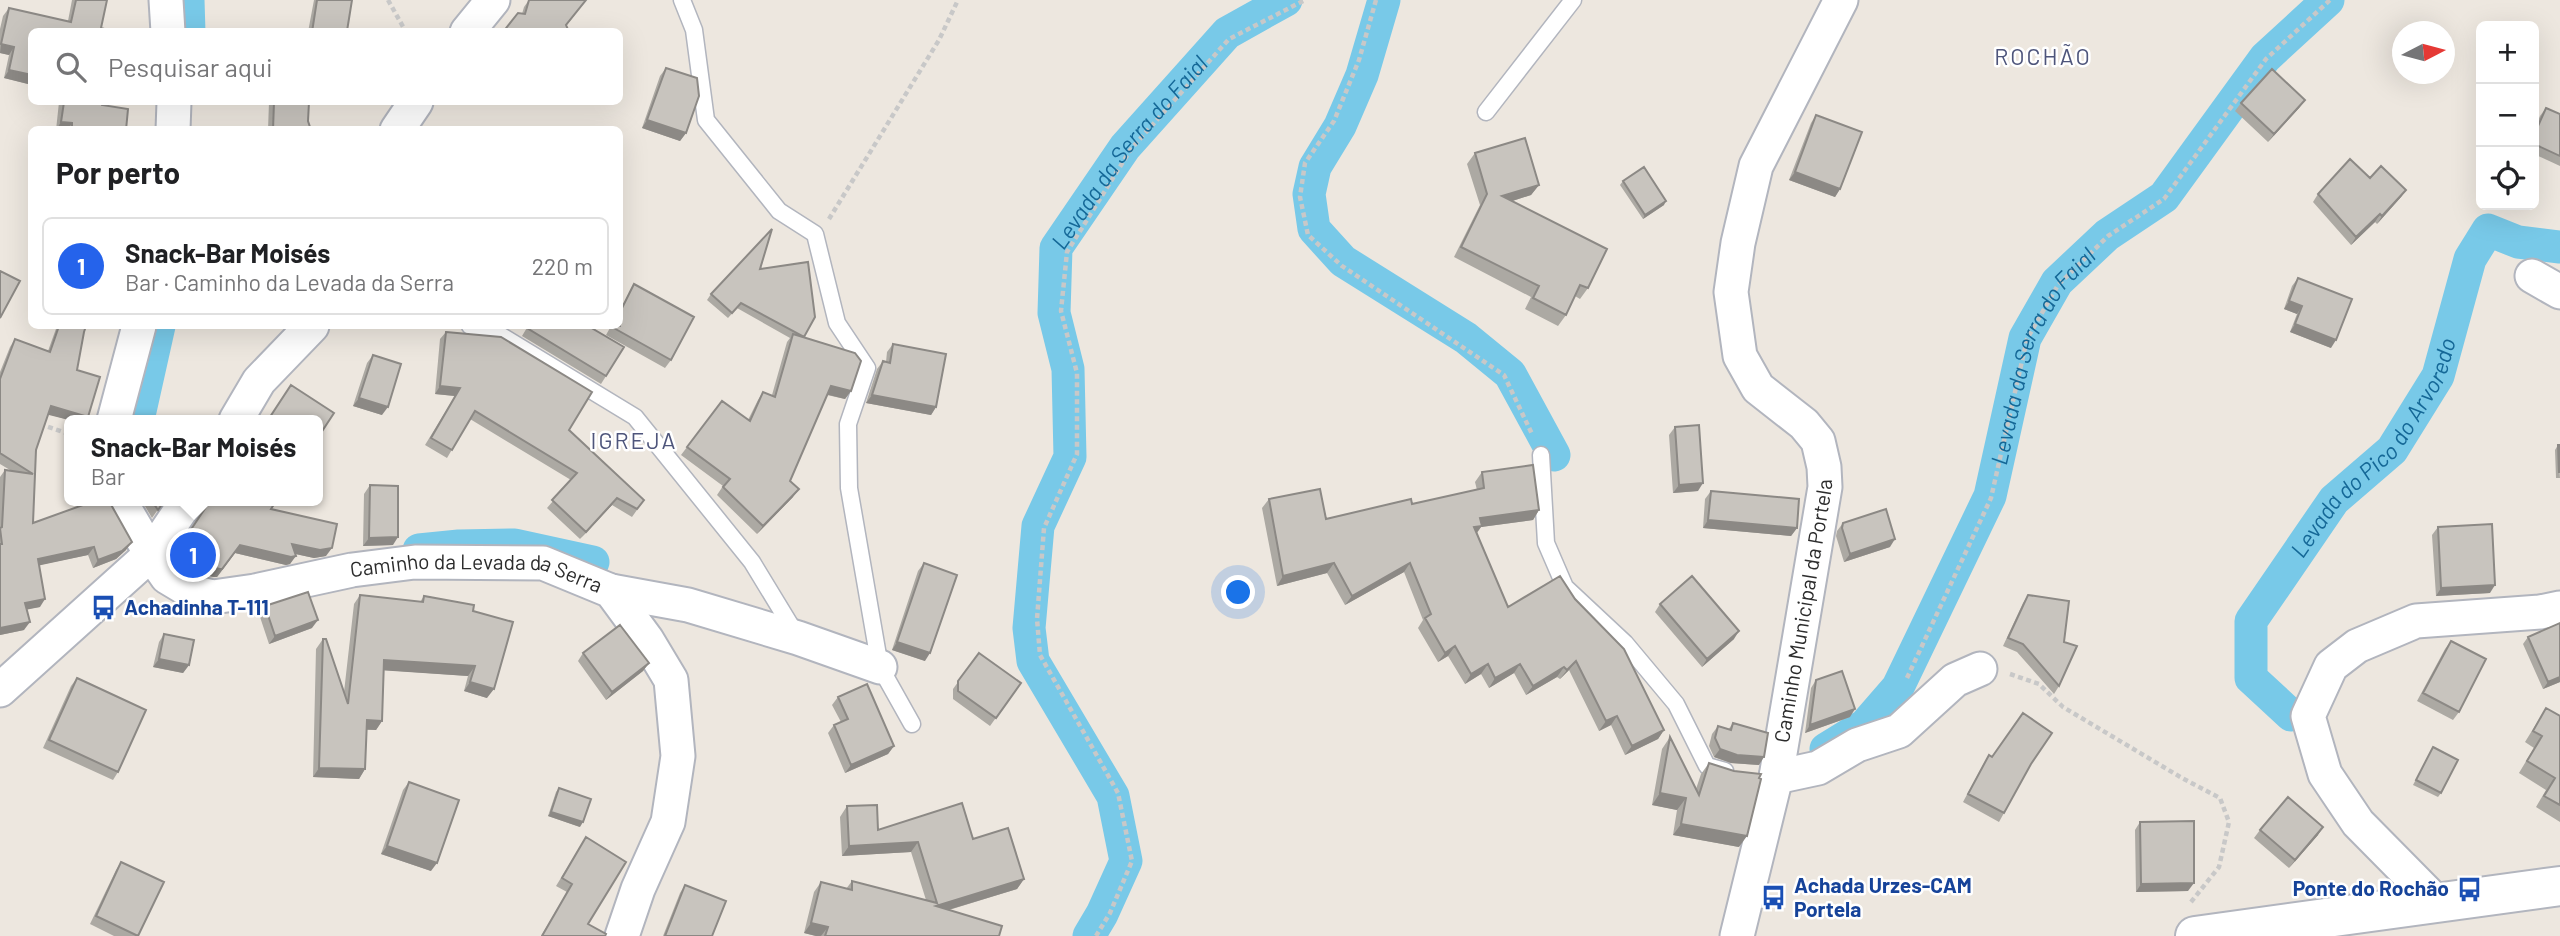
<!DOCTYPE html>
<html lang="pt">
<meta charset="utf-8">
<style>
body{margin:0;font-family:Barlow,sans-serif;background:#f2f2f2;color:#202124}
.controls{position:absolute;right:21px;top:21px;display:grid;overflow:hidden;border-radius:10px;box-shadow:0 7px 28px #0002}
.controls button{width:63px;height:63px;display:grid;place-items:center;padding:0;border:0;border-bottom:2px solid #e0e0e0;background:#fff;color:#202124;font:35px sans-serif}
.compass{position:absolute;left:2392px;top:21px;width:63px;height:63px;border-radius:50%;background:#fff;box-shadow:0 7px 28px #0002;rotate:84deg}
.you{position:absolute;left:1239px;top:593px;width:24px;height:24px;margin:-18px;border:5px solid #fff;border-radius:50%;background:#1a73e8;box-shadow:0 0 0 10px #1a73e833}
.badge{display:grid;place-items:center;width:46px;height:46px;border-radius:50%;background:#2563eb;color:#fff;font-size:23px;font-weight:700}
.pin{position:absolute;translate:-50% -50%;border:4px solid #fff;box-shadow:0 2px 7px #0006}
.popup{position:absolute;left:64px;top:415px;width:259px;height:91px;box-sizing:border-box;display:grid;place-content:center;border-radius:10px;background:#fff;filter:drop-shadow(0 2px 5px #0005);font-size:23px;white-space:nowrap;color:#757577}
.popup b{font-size:26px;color:#202124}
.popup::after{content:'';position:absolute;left:50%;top:100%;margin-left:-14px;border:14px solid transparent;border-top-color:#fff}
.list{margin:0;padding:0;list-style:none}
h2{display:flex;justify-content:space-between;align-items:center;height:91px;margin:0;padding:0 28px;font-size:30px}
h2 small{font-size:23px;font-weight:400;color:#757577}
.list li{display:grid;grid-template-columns:46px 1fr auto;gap:21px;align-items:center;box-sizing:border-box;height:98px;margin:0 14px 14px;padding:0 14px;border:2px solid #e0e0e0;border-radius:10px}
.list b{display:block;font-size:26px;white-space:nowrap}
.list p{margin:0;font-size:23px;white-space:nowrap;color:#757577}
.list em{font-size:23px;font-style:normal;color:#757577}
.icon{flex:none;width:38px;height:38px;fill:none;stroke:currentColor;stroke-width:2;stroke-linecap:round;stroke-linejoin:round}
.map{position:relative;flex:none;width:2560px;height:936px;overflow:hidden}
.search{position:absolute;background:#fff;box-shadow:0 7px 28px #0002;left:28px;top:28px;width:595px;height:77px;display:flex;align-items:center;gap:18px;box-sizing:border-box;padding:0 24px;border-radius:10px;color:#757577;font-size:26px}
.panel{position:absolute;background:#fff;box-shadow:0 7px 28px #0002;left:28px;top:126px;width:595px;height:203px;border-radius:10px}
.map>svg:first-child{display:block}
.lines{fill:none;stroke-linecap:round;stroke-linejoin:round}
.canal{stroke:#78c9e8;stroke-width:33}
.service-casing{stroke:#b2b5be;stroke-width:19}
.minor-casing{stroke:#b2b5be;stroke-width:37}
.secondary-casing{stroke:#b2b5be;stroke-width:42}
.path{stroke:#c8c8c8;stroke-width:4.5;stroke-dasharray:5 3.5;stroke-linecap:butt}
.service{stroke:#fff;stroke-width:16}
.minor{stroke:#fff;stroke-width:33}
.secondary{stroke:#fff;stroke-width:38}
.wall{fill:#aca9a3}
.shaded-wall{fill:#8c8985}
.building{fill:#c8c4be;stroke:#8c8985;stroke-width:2}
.labels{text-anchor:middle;stroke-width:5;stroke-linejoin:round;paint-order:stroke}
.street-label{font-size:21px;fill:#2c2c2c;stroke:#fff}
.transit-label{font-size:21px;font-weight:bold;fill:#164399;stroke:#fff;text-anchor:start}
.neighbourhood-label{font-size:23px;letter-spacing:2px;fill:#4e557b;stroke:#fff}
.water-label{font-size:23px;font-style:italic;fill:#156897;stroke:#fff}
</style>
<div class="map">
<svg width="2560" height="936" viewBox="0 0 2560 936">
<rect width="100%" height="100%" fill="#ede7df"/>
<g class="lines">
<g class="canal">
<path d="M188 0 189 32"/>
<path d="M1384 0 1362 75 1340 126 1315 167 1309 194 1314 229 1343 261 1466 338 1510 374 1554 455"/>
<path d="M138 420 159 326"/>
<path d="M419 550 459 546 515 545 593 562"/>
<path id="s1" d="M2291 715 2251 678V621L2334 500 2392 450 2438 376 2470 259 2488 230 2518 242 2560 247"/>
<path d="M1826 749 1865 725 1898 687 1990 496 2025 338 2057 282 2107 235 2164 197 2265 58 2328 0"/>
<path id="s2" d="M1089 936 1102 914 1126 861 1113 796 1033 661 1029 628 1038 526 1070 457 1068 369 1054 313 1056 248 1125 147 1227 33 1286 0"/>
</g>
<defs>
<path id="service" d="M682 0 694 30 706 120 779 211 815 234 837 323 867 368 848 424 849 488 880 667 912 724
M1486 112 1573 0
M470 326 500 335 635 417 752 562 797 636
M1541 455 1546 543 1565 587 1625 643 1676 704 1707 766 1725 771"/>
<g id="minor">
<path d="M166 0 168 32"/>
<path d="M467 32 493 0"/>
<path d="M173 130 174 102"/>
<path d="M397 130 416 102"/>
<path d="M2532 276 2560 292"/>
<path d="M114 420 139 326"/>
<path d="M236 420 259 381 312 326"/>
<path id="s4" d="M120 501 151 554 167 577 192 592 213 597 255 591 352 570 415 562 543 563 611 591 647 640 671 680 678 756 668 822 638 889 622 936"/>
<path d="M611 591 688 605 798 638 880 667"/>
<path d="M0 690 151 554 187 501"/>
<path d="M1776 777 1818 768 1857 745 1899 731 1955 680 1980 669"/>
<path d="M2438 904 2358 823 2325 774 2308 716 2331 666 2357 646 2416 621 2540 612 2560 608"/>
<path id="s5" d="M1737 936 1776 777 1825 487 1824 467 1818 441 1804 424 1758 388 1740 356 1731 292 1738 243 1756 166 1841 0"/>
</g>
<path id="secondary" d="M2195 936 2560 886"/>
</defs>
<use href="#service" class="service-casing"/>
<use href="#minor" class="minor-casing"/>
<use href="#secondary" class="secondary-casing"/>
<g class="path">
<path d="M388 0 406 32"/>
<path d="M1376 0 1359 60 1334 121 1305 163 1300 197 1308 235 1342 266 1504 375 1532 434"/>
<path d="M829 219 939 40 958 0"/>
<path d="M40 424 69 434"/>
<path d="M2010 674 2039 684 2063 707 2182 778 2220 798 2229 822 2219 867 2191 902"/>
<path id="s3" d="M1907 678 1991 498 2027 339 2058 285 2108 236 2164 199 2266 59 2330 0"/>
<path d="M1096 936 1110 913 1132 861 1118 793 1040 655 1037 619 1044 528 1077 454V373L1061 311 1067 252 1131 149 1229 39 1305 0"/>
</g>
<use href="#service" class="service"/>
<use href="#minor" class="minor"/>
<use href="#secondary" class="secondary"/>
</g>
<path class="wall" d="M72 0H107L32 85 4 78 9 55 0 53V29L3 16 9 8 68 21Z
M314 0H352L347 31 348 32H308Z
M529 0H586L566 26 522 14 524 7Z
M666 68 686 133 680 141 642 128 660 76Z
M2305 100 2299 108 2268 142 2235 111 2241 103Z
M59 102H102V105L126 130H56Z
M269 102H309L308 121 311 130H268Z
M2546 108 2560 114V166L2534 154V130L2540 116Z
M1816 115 1840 189 1835 197 1789 180 1811 123Z
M1475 153 1539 185 1531 195 1512 201 1588 288 1580 299 1575 296 1566 315 1558 326 1525 309 1531 297 1454 257 1480 205 1467 164Z
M2370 178 2406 190 2401 197 2377 224 2375 222 2351 245 2313 202 2318 194Z
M1623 181 1664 205 1643 219 1620 185Z
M760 269 804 337 851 391 845 399 827 395 790 481 793 497 757 534 717 495 723 486 681 455 722 401 748 420 758 400 763 392 772 395 787 342 790 338 737 308 728 318 707 300 711 294Z
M2298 278 2331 348 2290 332 2297 314 2284 309 2292 286Z
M634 284 671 360 665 368 606 335 611 326H620V310Z
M57 326H86L84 332 77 370 86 420H69L48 414 36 450 33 523 126 550 116 559 93 568 88 555 39 565 40 607 27 609 24 630 0 635V477L5 470H10L0 464V372L10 347 15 339 48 351Z
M528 326H588L606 376 601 384 522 336Z
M446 332 569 430 644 500 632 517 612 505 580 539 547 508 571 480 470 419 447 458 425 445 455 396 435 394 440 339Z
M893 344 936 407 931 415 866 403 877 369 883 361 886 362 887 352Z
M373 355 382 415 353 406 367 363Z
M1675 427 1698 491 1673 493 1669 435Z
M2558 445 2560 478H2556L2555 450Z
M1482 472 1539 510 1533 520 1481 527 1477 533 1508 607 1575 599 1664 730 1658 739 1625 755 1611 725 1599 731 1569 670 1560 679 1557 677 1526 695 1514 673 1489 688 1481 674 1465 684 1448 656 1438 662 1418 628 1423 620 1404 572 1345 605 1327 573 1277 586 1262 508 1269 499 1326 519 1412 504 1477 490 1475 482Z
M370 485 393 545 363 546 364 494Z
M1711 491 1797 528 1791 536 1703 528 1705 499Z
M142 501H164L152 518Z
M206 501H276L271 509 326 556 314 558 296 554 290 564 286 565 235 553 217 577H214L199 574 180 563 174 554 203 512 206 503Z
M1843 523 1890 547 1844 562 1836 536 1837 531Z
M2438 527 2490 593 2436 596 2432 535Z
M924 563 925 661 892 650 918 571Z
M360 595 420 602 424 596 473 611 487 698 464 691 468 676 384 670 382 721 376 730H367L365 769 359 779 313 777 316 649 323 639 344 692 354 604Z
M2028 595 2059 686 2054 694 2017 652 2003 646 2023 603Z
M1660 604 1734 639 1702 667 1655 612Z
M265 606 312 628 269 644 259 614Z
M2560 623V682L2543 689 2523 644 2528 637Z
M164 634 189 665 183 673 153 667 159 642Z
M2451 641 2459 712 2453 720 2417 701 2445 649Z
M583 653 649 663 643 671 606 700 578 661Z
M979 653 1021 683 990 726 953 699V689Z
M77 678 118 772 113 780 43 748 71 686Z
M1816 680 1850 717 1805 733 1811 688Z
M838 697 894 746 888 754 845 773 828 733 834 725 841 722 832 705Z
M2546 708 2560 716V822L2536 807 2546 790 2519 773 2534 748 2525 742Z
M1733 723 1759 765 1731 763 1714 757 1709 746 1712 734 1718 726 1728 730Z
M1670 737 1696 789 1701 774 1709 763 1739 847 1673 835 1677 810 1652 805 1662 749Z
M2433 747 2441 793 2438 797 2413 785Z
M1989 755 2031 764 2004 813 1999 822 1963 802 1984 763Z
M409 782 431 871 381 854 403 790Z
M559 788 580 827 548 816 556 792Z
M847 806 878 830 973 839 1024 879 1017 889 949 910 999 936H816L804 933 814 892 821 882 846 889 852 881 926 900 911 852 842 856 840 817Z
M2140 822 2188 891 2136 892 2135 830Z
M2260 830 2318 835 2289 868 2254 838Z
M586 837 588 924 605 936H541L567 892 556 886Z
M121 862 138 936H114L90 924 116 870Z
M685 885 712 936H663L680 893Z"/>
<path class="shaded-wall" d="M1 44 14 47 9 55 0 53Z
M9 70 32 75V85L4 78Z
M2305 100 2299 108 2268 142 2274 134Z
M647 120 686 133 680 141 642 128Z
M61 122 72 123 68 130H56Z
M1795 172 1840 189 1835 197 1789 180Z
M1539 185 1531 195 1494 207 1502 196Z
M2406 190 2401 197 2377 224 2382 216Z
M1666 201 1664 205 1643 219 1645 215Z
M2380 214 2375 222 2351 245 2356 237Z
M2289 301 2302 306 2297 314 2284 309Z
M2295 324 2336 340 2331 348 2290 332Z
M440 386 460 388 455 396 435 394Z
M831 386 851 391 845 399 825 394Z
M872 395 936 407 931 415 866 403Z
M359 398 388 407 382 415 353 406Z
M51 406 88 417 86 420H69L45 414Z
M1703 483 1698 491 1673 493 1679 485Z
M799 489 793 497 757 534 763 526Z
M617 498 612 505 580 539 586 532Z
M1539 510 1533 520 1481 527 1475 535 1467 537 1480 518Z
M1708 520 1797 528 1791 536 1703 528Z
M398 537 393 545 363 546 369 538Z
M1895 539 1890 547 1844 562 1850 554Z
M132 542 126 550 116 559 93 568 98 560Z
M292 544 332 548 326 556 314 558 286 552Z
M240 545 296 556 290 564 286 565 235 553 217 577H214L199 574 205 566Z
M94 547 88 555 32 567 38 559Z
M1334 563 1327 573 1277 586 1283 576Z
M1410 563 1404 572 1345 605 1352 596Z
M2495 585 2490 593 2436 596 2441 588Z
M45 599 40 607 20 611 25 603Z
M318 620 312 628 269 644 275 636Z
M30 622 24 630 0 635V628Z
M1739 631 1734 639 1702 667 1707 659Z
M897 642 930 653 925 661 892 650Z
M1455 646 1448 656 1438 662 1445 653Z
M159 659 189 665 183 673 153 667Z
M384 660 475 666 468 676 378 670Z
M1576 661 1569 670 1560 679 1567 670Z
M649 663 643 671 606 700 612 692Z
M1488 664 1481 674 1465 684 1471 674Z
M1520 664 1514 673 1489 688 1495 678Z
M1564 667 1557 677 1526 695 1533 686Z
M2560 677V682L2543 689 2548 682Z
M470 682 494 689 487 698 464 691Z
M1855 709 1850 717 1805 733 1810 725Z
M1617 716 1611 725 1599 731 1606 721Z
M367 720 382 721 376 730 361 729Z
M1664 730 1658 739 1625 755 1632 746Z
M894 746 888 754 845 773 851 765Z
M1720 749 1764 757 1759 765 1731 763 1714 757Z
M319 768 365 769 359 779 313 777Z
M1660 793 1686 798 1677 810 1652 805Z
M551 812 583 822 580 827 548 816Z
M1681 824 1747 836 1739 847 1673 835Z
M2323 827 2318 835 2289 868 2295 860Z
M918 842 911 852 842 856 849 846Z
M387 846 437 863 431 871 381 854Z
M1024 879 1017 889 928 916 936 906Z
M2194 883 2188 891 2136 892 2141 884Z
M811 923 828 927 821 936H816L804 933Z"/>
<path class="building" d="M76 0H107L101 28 114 32H32V75L9 70 14 47 1 44 9 8 71 22Z
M317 0H352L347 31 348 32H312Z
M529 0H586L566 25 569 32H503L518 13 525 14Z
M666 68 697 78 699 96 686 133 647 120Z
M2272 69 2305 100 2274 134 2241 103Z
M64 102H102V105L128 109 126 130H72V123L61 122Z
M274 102H309L308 121 311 130H273Z
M2546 108 2560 114V156L2534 144V135Z
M1816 115 1862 132 1840 189 1795 172Z
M1525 138 1539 185 1502 196 1607 249 1588 288 1580 285 1566 315 1533 298 1539 286 1461 247 1487 194 1475 153Z
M2350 159 2370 178 2381 166 2406 190 2382 216 2380 214 2356 237 2318 194Z
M1644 167 1666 201 1645 215 1623 181Z
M772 229 760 269 808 262 815 317 804 337 741 303 732 313 711 294Z
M0 271 20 281 0 318Z
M2298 278 2352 299 2336 340 2295 324 2302 306 2289 301Z
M634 284 694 317 671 360 612 327V326H620V312Z
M59 326H86L84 332 77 370 100 377 88 417 51 406 36 450 33 523 94 501H109L132 542 122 551 98 560 94 547 38 559 45 599 25 603 30 622 0 628V544H2L0 528 2 527 5 470 33 474 0 453V379L15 339 50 352Z
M529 326H588L624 347 606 376 527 328Z
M446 332 501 337 592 392 569 430 644 500 637 509 617 498 586 532 552 500 577 473 475 411 452 450 431 438 460 388 440 386Z
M793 334 855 353 861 361 851 391 831 386 790 481 799 489 763 526 723 487 730 479 687 447 722 401 750 421 763 392 775 397Z
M893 344 946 354 936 407 872 395 883 361 890 363Z
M373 355 401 364 388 407 359 398Z
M291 385 334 413 317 439V420H268Z
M1699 425 1703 483 1679 485 1675 427Z
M2558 445H2560L2559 473Z
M1533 465 1539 510 1480 518 1482 526 1474 527 1508 607 1560 576 1575 599 1624 649 1664 730 1632 746 1617 716 1606 721 1576 661 1567 670 1564 667 1533 686 1520 664 1495 678 1488 664 1471 674 1455 646 1445 653 1425 618 1431 614 1410 563 1352 596 1334 563 1283 576 1269 499 1320 489 1326 519 1411 499 1412 504 1484 488 1482 472Z
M370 485 398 486V537L369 538Z
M1711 491 1799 499 1797 528 1708 520Z
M152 501H164L158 510Z
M210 501H276L271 509 337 524 332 548 320 550 292 544 296 556 291 557 240 545 222 569H220L205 566 186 555 180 546Z
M1886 509 1895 539 1850 554 1842 528 1843 523Z
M2492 524 2495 585 2441 588 2438 527Z
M924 563 957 575 930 653 897 642Z
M1692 576 1739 631 1707 659 1660 604Z
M308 592 318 620 275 636 265 606Z
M360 595 423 602 424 596 474 605 473 611 513 622 494 689 470 682 475 666 384 660 382 721 367 720 365 769 319 768 323 639H326L348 704Z
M2028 595 2069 601 2064 642 2077 646 2059 686 2023 644 2008 638Z
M2560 623V677L2548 682 2528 637Z
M620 625 649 663 612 692 583 653Z
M164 634 194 640 189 665 159 659Z
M2451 641 2486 659 2459 712 2423 693Z
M979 653 1021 683 996 718 958 691V681Z
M1842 671 1855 709 1810 725 1816 680Z
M77 678 146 710 118 772 49 740Z
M867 684 894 746 851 765 834 725 848 719 838 697Z
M2546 708 2560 716V805L2544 796 2555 778 2527 761 2542 736 2533 731Z
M2023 713 2052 733 2031 764 2004 813 1968 794 1989 755 1992 757Z
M1733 723 1768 733 1764 757 1737 755 1720 749 1715 738 1718 726 1731 730Z
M1670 737 1699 795 1709 763 1734 771 1761 774 1759 778 1761 779 1747 836 1681 824 1686 798 1660 793Z
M2433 747 2458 760 2441 793 2416 780Z
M409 782 459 800 437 863 387 846Z
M559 788 591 799 583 822 551 812Z
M2288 797 2323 827 2295 860 2260 830Z
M962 803 973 839 1008 828 1024 879 936 906 1002 926 999 936H825L828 927 811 923 821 882 852 890V881L937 903 918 842 849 846 847 806 877 805 878 830Z
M2194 821V883L2141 884 2140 822Z
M586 837 626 862 588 924 606 934 605 936H542L572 884 562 878Z
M121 862 164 882 138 936 96 916Z
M685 885 726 901 712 936H665Z"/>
<defs>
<symbol id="bus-bare" viewBox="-9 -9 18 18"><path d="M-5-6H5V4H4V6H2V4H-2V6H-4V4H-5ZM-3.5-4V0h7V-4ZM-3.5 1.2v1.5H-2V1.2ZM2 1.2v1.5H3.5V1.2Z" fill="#1a4fb4" stroke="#fff" stroke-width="2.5" paint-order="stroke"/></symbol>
</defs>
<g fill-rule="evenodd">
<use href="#bus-bare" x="86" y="590" width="35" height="35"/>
<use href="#bus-bare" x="2452" y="872" width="35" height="35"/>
<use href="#bus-bare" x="1756" y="880" width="35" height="35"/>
</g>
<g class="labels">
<g class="street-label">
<text dy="7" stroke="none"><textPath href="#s4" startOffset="408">Caminho da Levada da Serra</textPath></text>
<text dy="7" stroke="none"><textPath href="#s5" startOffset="332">Caminho Municipal da Portela</textPath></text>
</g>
<g class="transit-label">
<text x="124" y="615">Achadinha T-111</text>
<text x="1794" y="893">Achada Urzes-CAM<tspan x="1794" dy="24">Portela</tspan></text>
<text x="2449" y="896" text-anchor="end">Ponte do Rochão</text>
</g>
<g class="neighbourhood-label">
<text x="2043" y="65">ROCHÃO</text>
<text x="634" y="449">IGREJA</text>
</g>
<g class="water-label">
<text dy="8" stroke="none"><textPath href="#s2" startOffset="850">Levada da Serra do Faial</textPath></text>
<text dy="8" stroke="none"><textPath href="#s3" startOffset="352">Levada da Serra do Faial</textPath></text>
<text dy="8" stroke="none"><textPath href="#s1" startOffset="326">Levada do Pico do Arvoredo</textPath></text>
</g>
</g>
</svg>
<div class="controls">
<button>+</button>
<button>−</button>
<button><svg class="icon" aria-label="locate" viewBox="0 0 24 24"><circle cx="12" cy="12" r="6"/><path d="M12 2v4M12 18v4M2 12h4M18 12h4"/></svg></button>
</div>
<svg class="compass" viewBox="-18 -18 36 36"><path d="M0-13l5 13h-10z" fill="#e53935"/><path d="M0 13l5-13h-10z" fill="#757577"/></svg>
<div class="you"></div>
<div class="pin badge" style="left:193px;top:555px">1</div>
<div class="popup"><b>Snack-Bar Moisés</b>Bar</div>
<div class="search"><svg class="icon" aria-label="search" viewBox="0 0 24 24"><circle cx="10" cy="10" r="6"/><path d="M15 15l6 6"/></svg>Pesquisar aqui</div>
<section class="panel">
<h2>Por perto<small></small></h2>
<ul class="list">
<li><span class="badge">1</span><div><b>Snack-Bar Moisés</b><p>Bar · Caminho da Levada da Serra</p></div><em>220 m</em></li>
</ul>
</section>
</div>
